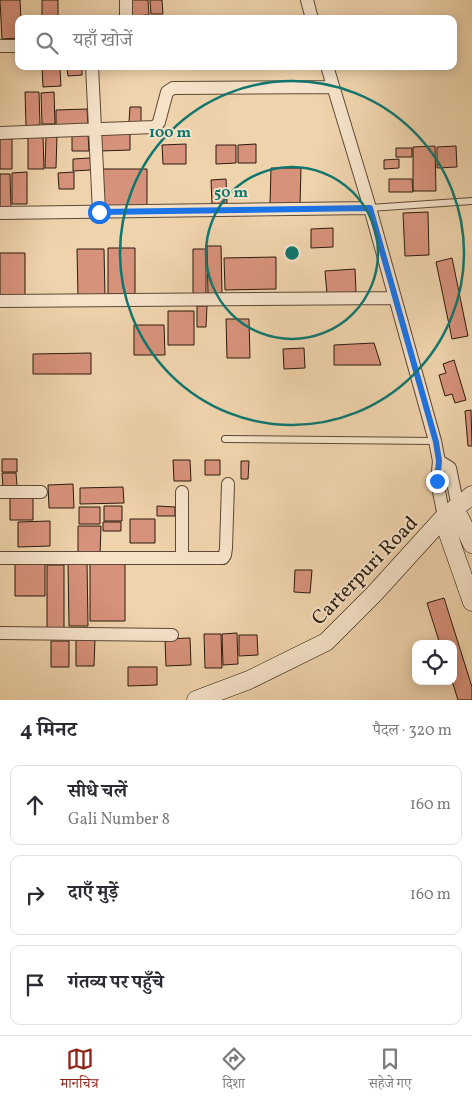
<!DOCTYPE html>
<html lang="hi">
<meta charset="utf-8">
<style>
body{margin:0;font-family:Vollkorn,"Noto Serif Devanagari",serif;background:#f2f2f3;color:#2b2b33}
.controls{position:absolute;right:15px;bottom:15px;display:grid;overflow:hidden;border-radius:10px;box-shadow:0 2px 12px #0003}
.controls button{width:45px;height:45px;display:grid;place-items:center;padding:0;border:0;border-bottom:1px solid #e1e1e2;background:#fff;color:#2b2b33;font:25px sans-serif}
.stop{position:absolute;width:15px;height:15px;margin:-11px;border:4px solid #1a73e8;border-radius:50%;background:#fff}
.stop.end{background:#1a73e8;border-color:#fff;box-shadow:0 1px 5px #0008}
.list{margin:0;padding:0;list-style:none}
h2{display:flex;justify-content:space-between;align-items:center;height:65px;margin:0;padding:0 20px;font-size:21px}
h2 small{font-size:16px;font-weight:400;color:#7c7c81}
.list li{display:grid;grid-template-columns:32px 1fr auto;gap:15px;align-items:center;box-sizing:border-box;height:80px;margin:0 10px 10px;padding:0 10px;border:1px solid #e1e1e2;border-radius:10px}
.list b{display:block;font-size:19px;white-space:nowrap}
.list p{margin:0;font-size:16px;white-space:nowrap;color:#7c7c81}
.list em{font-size:16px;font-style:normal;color:#7c7c81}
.icon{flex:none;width:28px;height:28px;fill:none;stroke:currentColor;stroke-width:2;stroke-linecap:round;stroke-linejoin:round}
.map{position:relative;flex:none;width:472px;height:700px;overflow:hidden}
.search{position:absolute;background:#fff;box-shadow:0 2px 12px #0003;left:15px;right:15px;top:15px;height:55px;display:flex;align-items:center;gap:12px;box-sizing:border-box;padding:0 18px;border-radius:10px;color:#7c7c81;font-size:19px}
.sheet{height:335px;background:#fff}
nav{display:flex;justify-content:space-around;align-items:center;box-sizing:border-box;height:70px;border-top:1px solid #e1e1e2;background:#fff;font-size:14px;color:#7c7c81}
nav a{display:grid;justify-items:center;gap:2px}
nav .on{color:#8f2418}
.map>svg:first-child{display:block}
.building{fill:#d7927b;stroke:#2b1b0c}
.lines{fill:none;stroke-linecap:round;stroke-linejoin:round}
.service-casing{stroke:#5c4934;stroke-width:8}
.minor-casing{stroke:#5c4934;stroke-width:14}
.secondary-casing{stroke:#2b1b0c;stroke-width:19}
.service{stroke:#f5e2c9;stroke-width:6}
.minor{stroke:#f5e2c9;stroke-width:12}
.secondary{stroke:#f5e2c9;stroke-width:18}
.route{stroke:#1a73e8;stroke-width:6}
.ring{fill:none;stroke:#0f766e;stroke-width:2.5}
.labels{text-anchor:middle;stroke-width:4;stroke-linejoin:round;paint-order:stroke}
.street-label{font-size:20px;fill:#2b1b0c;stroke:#f5e2c9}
.centre{fill:#0f766e;stroke:#f5e2c9;stroke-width:2.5}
.ring-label{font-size:15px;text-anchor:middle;font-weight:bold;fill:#0f766e;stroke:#f5e2c9;stroke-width:4;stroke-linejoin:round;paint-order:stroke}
</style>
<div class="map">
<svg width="472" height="700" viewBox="0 0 472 700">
<rect width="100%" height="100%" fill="#efd3ac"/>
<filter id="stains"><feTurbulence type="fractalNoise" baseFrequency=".004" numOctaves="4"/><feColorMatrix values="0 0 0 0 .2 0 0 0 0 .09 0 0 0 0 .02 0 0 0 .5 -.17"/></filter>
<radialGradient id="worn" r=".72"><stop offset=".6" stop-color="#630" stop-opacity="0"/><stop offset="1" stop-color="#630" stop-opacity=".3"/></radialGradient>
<path class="building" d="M0 0H20L21 19H19V38L2 39Z
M42 0H58V19H42Z
M131 0H148L149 15 131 16Z
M150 0H162L163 14H151Z
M42 66H82V75L68 76 67 69H60L61 86 43 87Z
M25 92H39L40 125 26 126Z
M54 92 55 124H42L41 93Z
M130 107H141V123L129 122Z
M87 109 88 125 56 126V110Z
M130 131V150L100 151V132Z
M88 134 89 151H72V135Z
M28 135H43L44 169H28Z
M46 135H57L56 168H45Z
M0 139H12V169H0Z
M186 144V164H163L162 145Z
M256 144V163H238V145Z
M216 145H236V163L216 164Z
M435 146 436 191H413V147Z
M456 146 457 167 437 168V147Z
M396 148H412V157H396Z
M90 158 91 170 73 171V159Z
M399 159V168L384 169V160Z
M271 168H301L300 205 270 204Z
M100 169H147V208L100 209Z
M27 172V204H12V173Z
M74 172V189H59L58 173Z
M0 174H10L11 207H0Z
M226 179 227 203 212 204 211 180Z
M389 179H412L413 192H389Z
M428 212 429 255 405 256 403 213Z
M333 228V247L311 248V229Z
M207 246H221L222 294H208Z
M108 248H135V294H108Z
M77 249H104L105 295 78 296Z
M193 249H206V294H193Z
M0 253H25V297H0Z
M276 257V289L225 290 224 258Z
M452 258 468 336 452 339 436 262Z
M355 269 356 292 327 294 325 271Z
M197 306H207L206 327H197Z
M168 311H194V345H168Z
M226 319H249L250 358H227Z
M134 325H164L165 355H134Z
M374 343 381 365H334V345Z
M304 348 305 368 284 369 283 349Z
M91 353V374H33V354Z
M454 360 466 400 455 403 452 394 445 396 439 375 446 373 443 364Z
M471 410 472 446H468L465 411Z
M2 459H17V472H2Z
M173 460H190L191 481H174Z
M205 460H220V475H205Z
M241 461H249L248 479H241Z
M2 473H16L17 486 3 487Z
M73 484 74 508H49L48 485Z
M123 487 124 503 80 504V488Z
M10 494H33V520H10Z
M104 506H122V521H104Z
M157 506 175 507V516H157Z
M79 507H100V524H79Z
M130 519H155V543H130Z
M50 521V546L18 547V522Z
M103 522H121V531H103Z
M78 526H101L100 555H78Z
M15 560H45V596H15Z
M87 561 88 626H69L68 562Z
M125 562V621H90V563Z
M47 565H64V628H47Z
M295 570H312L310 593 294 592Z
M444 598 472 687V700H458L452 681H453V644H440L427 603Z
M237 633 238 664 223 665 222 634Z
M204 634H221L222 668H205Z
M239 635H257L258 655 239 656Z
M190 638 191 665 166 666 165 639Z
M76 639H95L94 666H76Z
M51 641H69V667H51Z
M128 667H157V685L128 686Z"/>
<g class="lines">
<defs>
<path id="service" d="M370 208 472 201
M225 439 435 441"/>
<path id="minor" d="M126 0V19
M307 0 312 19
M0 46H19
M92 66 99 212
M327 66 370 208 435 441 439 461 437 481 445 522
M0 133 154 127 157 125 159 122 167 92 173 88 333 87
M0 213 370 208
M0 301 395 298
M439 461 450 468 459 512
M0 492H41
M182 492V558
M0 558H223L225 555 226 548 228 484
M0 633 172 635"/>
<path id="secondary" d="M460 518 472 544
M446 528 472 602
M196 700 249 680 326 642 374 594 444 517 472 495"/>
</defs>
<use href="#service" class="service-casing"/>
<use href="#minor" class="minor-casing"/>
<use href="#secondary" class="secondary-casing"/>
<use href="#service" class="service"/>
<use href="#minor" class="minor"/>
<use href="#secondary" class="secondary"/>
</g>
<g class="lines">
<path class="route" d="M99 212 370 208 436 442 439 461 437 481"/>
</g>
<g class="ring">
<circle cx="292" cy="253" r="86"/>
<circle cx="292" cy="253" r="172"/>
</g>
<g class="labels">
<g class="street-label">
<text transform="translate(364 570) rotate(-46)" y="7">Carterpuri Road</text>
</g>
</g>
<circle cx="292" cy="253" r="8" class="centre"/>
<g class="ring-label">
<text x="170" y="137">100 m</text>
<text x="231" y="197">50 m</text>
</g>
<rect width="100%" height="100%" filter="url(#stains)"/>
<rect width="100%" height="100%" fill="url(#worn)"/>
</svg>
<div class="controls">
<button><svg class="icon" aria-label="locate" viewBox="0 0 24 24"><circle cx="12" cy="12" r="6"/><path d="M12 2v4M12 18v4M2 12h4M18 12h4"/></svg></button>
</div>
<div class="stop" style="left:99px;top:212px"></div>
<div class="stop end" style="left:437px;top:481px"></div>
<div class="search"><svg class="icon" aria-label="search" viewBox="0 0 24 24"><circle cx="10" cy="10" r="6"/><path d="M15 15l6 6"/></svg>यहाँ खोजें</div>
</div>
<section class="sheet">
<h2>4 मिनट<small>पैदल · 320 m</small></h2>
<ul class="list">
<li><svg class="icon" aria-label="ahead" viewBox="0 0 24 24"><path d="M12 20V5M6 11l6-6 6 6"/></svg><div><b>सीधे चलें</b><p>Gali Number 8</p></div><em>160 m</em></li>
<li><svg class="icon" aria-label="right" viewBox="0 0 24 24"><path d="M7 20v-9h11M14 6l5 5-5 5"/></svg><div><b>दाएँ मुड़ें</b></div><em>160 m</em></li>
<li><svg class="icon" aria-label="arrive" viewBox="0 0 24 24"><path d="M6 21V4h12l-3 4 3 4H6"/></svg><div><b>गंतव्य पर पहुँचे</b></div></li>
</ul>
</section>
<nav>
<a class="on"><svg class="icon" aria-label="map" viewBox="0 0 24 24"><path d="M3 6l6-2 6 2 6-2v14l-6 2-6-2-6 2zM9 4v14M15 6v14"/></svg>मानचित्र</a>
<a><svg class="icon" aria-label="directions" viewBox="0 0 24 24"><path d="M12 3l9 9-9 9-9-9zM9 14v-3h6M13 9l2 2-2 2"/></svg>दिशा</a>
<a><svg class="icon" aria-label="saved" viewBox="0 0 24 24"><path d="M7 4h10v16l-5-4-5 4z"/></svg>सहेजे गए</a>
</nav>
